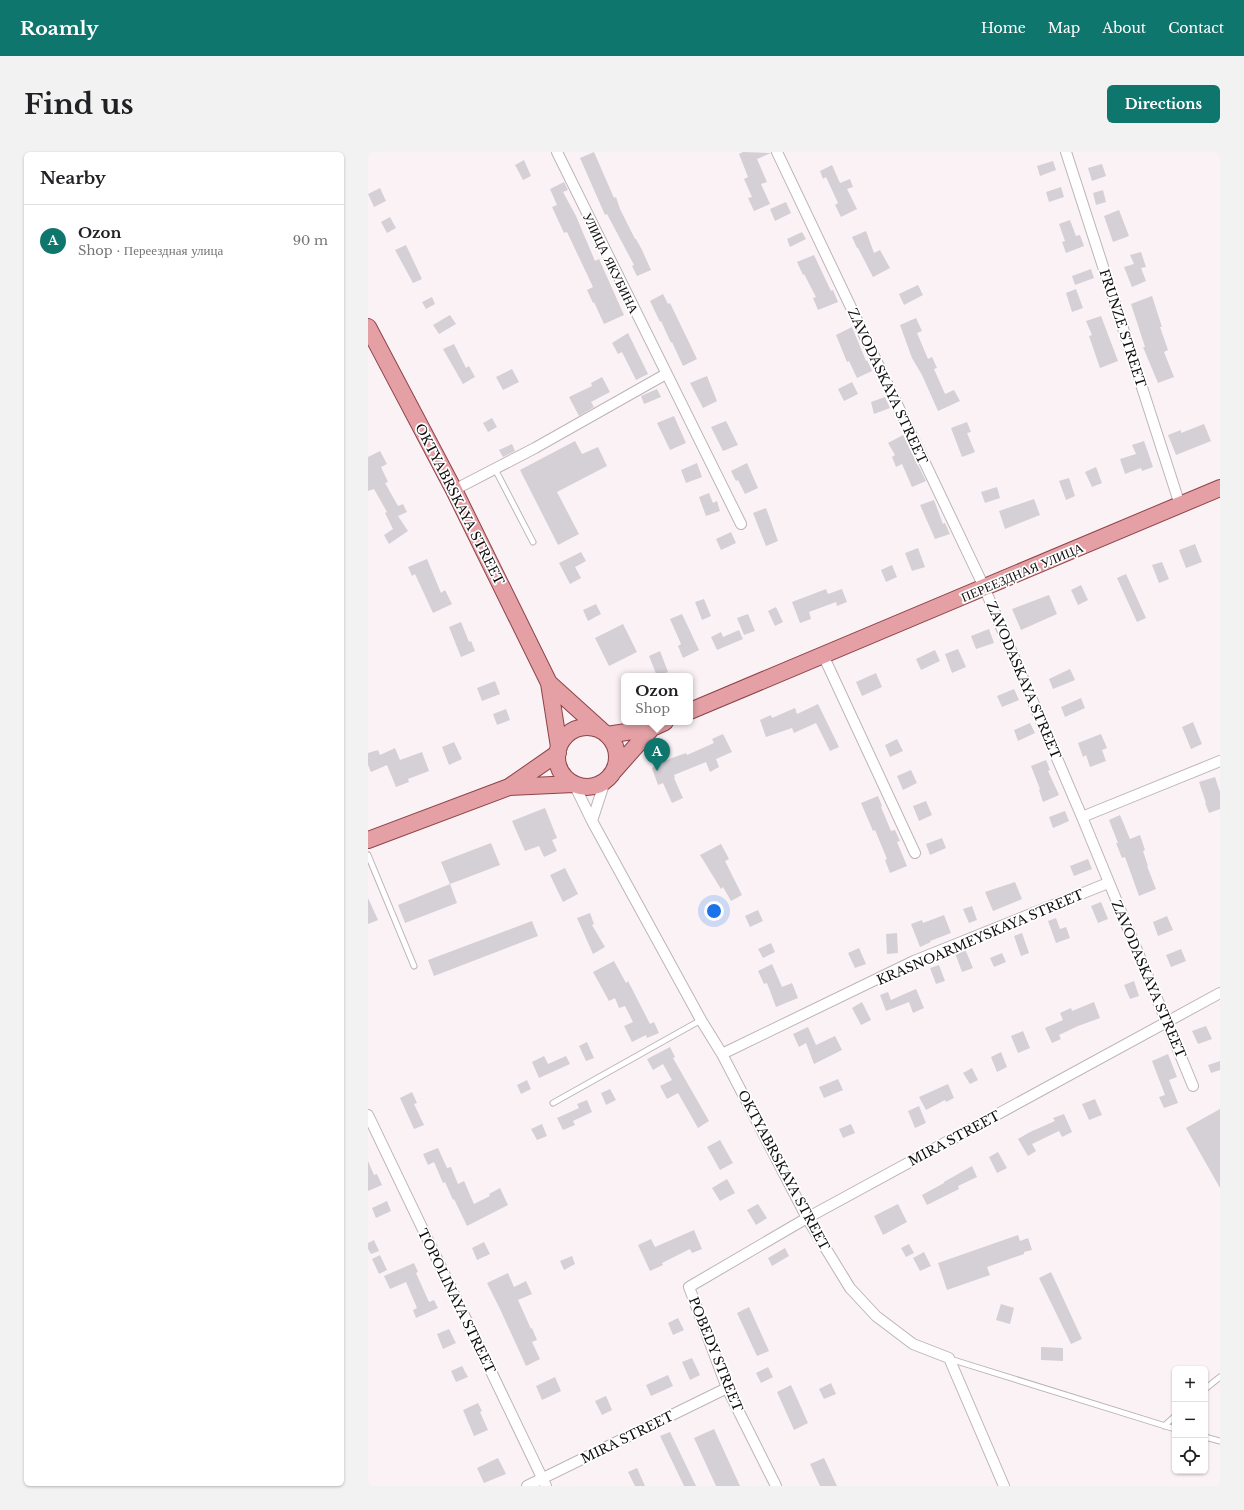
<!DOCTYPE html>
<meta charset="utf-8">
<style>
body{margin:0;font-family:"Libre Baskerville",serif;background:#f2f2f2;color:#202124}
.controls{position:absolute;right:12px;bottom:12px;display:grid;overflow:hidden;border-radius:6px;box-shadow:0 1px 3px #0004}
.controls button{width:36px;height:36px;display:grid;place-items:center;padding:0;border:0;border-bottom:1px solid #e0e0e0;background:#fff;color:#202124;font:20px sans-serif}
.you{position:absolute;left:346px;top:759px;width:14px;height:14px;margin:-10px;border:3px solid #fff;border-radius:50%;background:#1a73e8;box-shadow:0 0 0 6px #1a73e833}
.badge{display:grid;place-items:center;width:26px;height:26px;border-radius:50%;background:#0f766e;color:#fff;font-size:13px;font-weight:700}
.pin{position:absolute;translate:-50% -33px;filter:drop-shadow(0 1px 2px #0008)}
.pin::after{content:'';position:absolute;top:21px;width:14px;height:12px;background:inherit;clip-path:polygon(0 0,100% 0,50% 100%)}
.popup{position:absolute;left:253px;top:521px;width:72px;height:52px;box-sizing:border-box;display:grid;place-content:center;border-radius:6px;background:#fff;filter:drop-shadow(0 1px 3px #0005);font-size:13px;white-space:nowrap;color:#757577}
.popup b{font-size:15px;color:#202124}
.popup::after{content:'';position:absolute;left:50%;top:100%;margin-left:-8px;border:8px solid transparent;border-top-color:#fff}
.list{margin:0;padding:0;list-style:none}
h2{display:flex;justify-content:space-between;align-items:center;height:52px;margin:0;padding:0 16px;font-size:17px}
h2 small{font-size:13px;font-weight:400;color:#757577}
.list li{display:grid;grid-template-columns:26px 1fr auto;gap:12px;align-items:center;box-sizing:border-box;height:72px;padding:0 16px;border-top:1px solid #e0e0e0}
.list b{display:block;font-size:15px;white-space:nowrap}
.list p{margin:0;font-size:13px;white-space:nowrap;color:#757577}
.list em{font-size:13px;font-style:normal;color:#757577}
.icon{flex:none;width:22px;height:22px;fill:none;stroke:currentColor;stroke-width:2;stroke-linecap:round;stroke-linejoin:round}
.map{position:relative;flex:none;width:852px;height:1334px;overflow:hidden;border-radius:6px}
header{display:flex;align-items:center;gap:24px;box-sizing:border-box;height:56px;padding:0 20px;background:#0f766e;color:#fff}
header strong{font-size:19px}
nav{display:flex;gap:22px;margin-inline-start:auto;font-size:14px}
.intro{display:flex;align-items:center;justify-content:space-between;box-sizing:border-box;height:96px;padding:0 24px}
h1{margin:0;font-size:28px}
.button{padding:10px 18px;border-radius:6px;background:#0f766e;color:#fff;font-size:14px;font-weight:700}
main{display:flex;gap:24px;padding:0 24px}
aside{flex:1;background:#fff;border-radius:6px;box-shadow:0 1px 3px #0004}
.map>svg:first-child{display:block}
.building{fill:#d5cfd6}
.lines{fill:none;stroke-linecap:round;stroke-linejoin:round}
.service-casing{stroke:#bdb4b8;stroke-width:7}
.minor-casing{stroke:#bdb4b8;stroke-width:12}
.primary-casing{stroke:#8e4348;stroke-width:18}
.service{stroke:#fff;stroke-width:5}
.minor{stroke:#fff;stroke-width:10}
.primary{stroke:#e4a0a4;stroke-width:16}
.labels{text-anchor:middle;stroke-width:3.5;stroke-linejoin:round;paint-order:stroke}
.street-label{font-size:13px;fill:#100d0e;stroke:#fff}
</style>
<header>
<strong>Roamly</strong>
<nav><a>Home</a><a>Map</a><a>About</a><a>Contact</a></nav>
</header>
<div class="intro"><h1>Find us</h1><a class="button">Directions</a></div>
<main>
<aside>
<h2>Nearby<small></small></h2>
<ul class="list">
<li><span class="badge">A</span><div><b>Ozon</b><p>Shop · Переездная улица</p></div><em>90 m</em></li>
</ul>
</aside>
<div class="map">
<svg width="852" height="1334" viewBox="0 0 852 1334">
<rect width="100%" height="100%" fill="#fbf2f6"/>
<path class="building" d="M226 0 246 46 248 45 252 57 267 87H268L274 98 283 118 269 124 264 114 266 113 239 62 237 63 212 6Z
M375 0 403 1 389 7 399 30 393 32 402 52 386 59 380 46 384 45 376 27 380 25 371 2Z
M156 8 163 24 155 28 147 13Z
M685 9 688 18 672 24 669 14Z
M734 12 738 24 724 29 720 16Z
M464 13 472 31 482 27 485 35 479 37 489 57 473 65 467 53 470 51 458 25 455 27 452 19Z
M196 30 200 38 195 40 208 64 227 109 231 107 256 163 236 172 226 150 225 151 219 138 225 135 199 80 196 81 184 55 189 53 182 37Z
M693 35 696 45 681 50 678 40Z
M12 36 18 49 6 55 0 42Z
M735 38 738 50 728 53 725 41Z
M418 50 423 61 407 69 402 57Z
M751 58 761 84 745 90 736 64Z
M22 65 28 76 19 81 13 70Z
M702 68 708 84 712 83 716 94 698 101 694 90 697 89 691 72Z
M498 79 506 101 512 98 522 116 505 125 490 96H489L484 85Z
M434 80 438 87 422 95 419 87Z
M38 93 54 127 45 131 27 98Z
M773 100 778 115 773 116 778 129 764 135 756 115 766 112 762 103Z
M446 103 463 139 465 138 470 150 450 158 445 146 448 145 436 122 435 123 429 110Z
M723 117 726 126 707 133 704 124Z
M550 133 555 143 536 153 531 142Z
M708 137 715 156 704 160 698 141Z
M295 142 300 152 302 151 329 207 315 214 304 190 303 191 293 169 292 170 282 149Z
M784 144 794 175H792L800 198 796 200 806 225 790 231 775 195H777L763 152Z
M64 145 67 152 58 157 54 150Z
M82 163 88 172 71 182 65 173Z
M733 164 750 209 732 216 721 184 724 183 718 169Z
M548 166 554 179 549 181 560 207 564 205 569 216 566 217 577 242 586 238 592 249 570 259 554 223 544 206 532 173Z
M484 175 498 209 499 208 504 219 489 226 481 209 479 210 468 183Z
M260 181 280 222 268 228 254 200 250 202 244 191Z
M86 192 98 216 101 214 107 225 95 232 75 197Z
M144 217 151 230 135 238 128 225Z
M339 224 349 249 335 256 322 231Z
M234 225 242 240 223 250 226 255 211 264 201 245 224 234 223 231Z
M484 230 490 242 476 249 470 237Z
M289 237 293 245 276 252 273 244Z
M517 245 522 256 506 262 503 250Z
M306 264 318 291 302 298 289 271Z
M124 266 129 275 120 280 115 271Z
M358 269 370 293 355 299 343 275Z
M599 270 603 280 599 281 607 300 594 305 583 276Z
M836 272 843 289 808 303 800 283 813 278V281Z
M535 283 558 329 544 335 534 312 528 315 524 305 527 303 520 291Z
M207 289 214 302 230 295 239 314 189 340 211 382 190 393 152 318Z
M776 289 785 315 774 319 773 316 757 322 752 307 768 302 764 293Z
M144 292 147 299 135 305 131 298Z
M12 299 19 312 13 315 20 330 17 331 30 354 35 352 39 360 30 364 40 379 21 392 16 383 25 377 17 361 19 360 6 337 0 339V305Z
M329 311 334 325 318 331 313 318Z
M379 311 390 336 377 342 370 328 368 329 363 319Z
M728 315 734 331 724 335 717 320Z
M701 326 707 344 698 348 691 329Z
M629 335 632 346 617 351 613 340Z
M341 341 345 351 349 349 352 359 338 364 331 345Z
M666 347 672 363 637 377 631 359Z
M566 348 575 372 577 371 582 382 567 387 552 353Z
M398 356 410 389 398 394 385 361Z
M363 380 368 391 353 398 348 387Z
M827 392 834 410 818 416 811 398Z
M550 396 557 415 544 419 537 401Z
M213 400 218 409 207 415 213 426 202 432 191 411Z
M59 407 73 441 77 438 84 452 65 461 47 422 44 424 40 415Z
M794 410 801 427 791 431 784 413Z
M524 413 529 425 518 430 513 418Z
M758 422 778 466 769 470 749 426Z
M713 433 720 448 710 453 703 438Z
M458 437 460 442 474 437 479 450 469 454 468 450 441 460 443 467 432 471 424 450Z
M681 443 689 462 653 478 644 457Z
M336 447 343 464 334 468 327 450Z
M228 452 233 462 220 469 215 458Z
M408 455 415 470 407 474 400 459Z
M314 462 331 498 315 506 310 494 313 492 302 467Z
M380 462 387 479 376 483 369 466Z
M93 470 101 490 103 489 107 499 93 505 81 475Z
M255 472 269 500 241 514 227 486Z
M621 477 626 491 608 497 603 484Z
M371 478 375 487 349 498 343 485 353 480 355 485Z
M590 497 598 515 584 521 577 502Z
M567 498 572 509 553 518 548 507Z
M292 499 300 520 289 524 281 504Z
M702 517 707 528 685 537 681 527Z
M508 521 514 535 494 544 488 530Z
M127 529 132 542 114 549 109 536Z
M646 537 651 548 634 555 629 544Z
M713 546 717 556 697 565 693 555Z
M450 552 471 595 462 599 448 571 426 581 424 576 398 585 392 568 403 563 404 566 427 556 429 562Z
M138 557 142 568 129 573 125 562Z
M825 570 834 592 823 597 814 575Z
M662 571 667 581 650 589 646 578Z
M355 582 364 600 348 607 351 615 342 620 338 610 306 623 307 626H306L315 646 304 651 295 631 290 633 284 616 304 606 318 601 319 603 346 591 344 587Z
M733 582 739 596 734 598 738 609 722 615 718 603 715 605 710 591Z
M529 587 535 599 522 605 517 593Z
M86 590 94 607 81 613 74 595Z
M27 596 32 608 54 600 61 619 40 627 41 630 28 635 19 613 3 620 0 613V601L10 598 12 603Z
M678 608 682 618 680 619 691 643 675 650 671 638 672 637 663 614Z
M543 618 549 631 535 638 529 624Z
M847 625 852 640V657L841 661 837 651H838L831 630Z
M510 644 514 654 513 655 523 679 527 678 532 689 529 690 539 714 522 721 517 708 519 707 507 678 505 679 493 651Z
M558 649 564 663 551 669 545 654Z
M177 656 189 686 184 688 189 699 176 705 171 694 157 699 144 669Z
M697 659 701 669 685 676 681 665Z
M752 663 762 687 772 683 777 698 775 699 780 714H779L788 737 771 744 757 705 754 706 748 691H750L741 668Z
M574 686 578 696 562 703 558 692Z
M123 691 132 713 82 732 73 710Z
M353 692 361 707 357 709 374 743 363 749 355 735 353 737 332 703Z
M720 707 724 717 706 724 702 714Z
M197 716 210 742 195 750 182 723Z
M647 730 654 747 625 759 617 740Z
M82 732 89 751 37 771 30 753Z
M0 746 10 768 0 772Z
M733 750 740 767 730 771 723 754Z
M604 754 609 768 601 771 595 757Z
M390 758 395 769 382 775 377 764Z
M222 761 226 772 224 773 237 795 225 802 209 766Z
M576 763 583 781 562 789 563 790 552 795 543 772 554 768 555 771Z
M799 764 805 778 790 784 785 770Z
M688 766 692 777 698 775 702 786 688 791 680 769Z
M164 769 170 784 66 824 60 808Z
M529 781 530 801 519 802 518 782Z
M654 781 661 801 653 804 646 784Z
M403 791 407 800 395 806 390 797Z
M491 796 498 812 487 816 480 801Z
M597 797 605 816 594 820 587 801Z
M813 797 818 809 803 815 798 803Z
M634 801 638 810 626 815 622 806Z
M246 809 258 831 260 829 282 872 286 870 291 881 279 886 278 883 264 890 256 874 265 870 257 854 251 856 247 846 241 849 225 820Z
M404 812 414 835 424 831 430 846 408 855 399 831 396 832 390 819Z
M571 813 577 829 568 832 562 816Z
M766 829 771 844 762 847 756 833Z
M548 837 556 856 545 861 541 850 518 859 512 843 520 840 523 848Z
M494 850 503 868 493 873 484 856Z
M726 850 732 866 710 874 691 883 693 887 684 891 677 876 695 868 692 861 703 856 704 859Z
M838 874 844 887 830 892 824 879Z
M440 875 448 893 467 884 474 898 446 912 438 891 431 895 425 882Z
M655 879 662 896 650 901 643 884Z
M219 890 226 906 218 909 211 894Z
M302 895 307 905 305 906 341 969 330 976 310 941 299 947 292 934 304 928 295 912 285 918 279 907Z
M633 900 639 915 629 920 623 905Z
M800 902 809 925 801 928 810 951 796 956 791 945 797 943 784 909Z
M176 904 180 912 198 904 202 912 171 926 164 910Z
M852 909V918L843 921 840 913Z
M604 916 610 928 602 932 595 921Z
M470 927 475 938 456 946 451 935Z
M159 928 163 937 153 942 149 933Z
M580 932 586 946 578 950 577 948 558 958 551 945Z
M242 937 248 948 238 953 233 941Z
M44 940 49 951 46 952 56 973 46 977 32 946Z
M727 947 734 963 721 968 714 952Z
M219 948 224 960 205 969 207 973 195 978 189 966 211 956 209 952Z
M551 954 558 971 547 976 540 959Z
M852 957V1036L818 976Z
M696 962 704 980 694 985 691 979 664 992 668 999 660 1004 650 987 662 980 687 969 685 966Z
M174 972 179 984 169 988 163 977Z
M483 972 487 981 475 986 471 977Z
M352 988 365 1011 352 1018 339 995Z
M70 996 79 1016 83 1015 90 1032 96 1029 106 1052 122 1044 121 1042 132 1036 140 1053 99 1074 86 1047 85 1048 77 1030 75 1031 66 1010 60 1013 55 1002Z
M630 1000 639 1016 629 1021 621 1005Z
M0 1009 6 1023 9 1022 14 1033 0 1039Z
M604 1014 609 1025 590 1034 591 1037 559 1053 554 1043 576 1031V1030Z
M359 1027 367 1041 352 1049 344 1036Z
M19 1049 23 1059 8 1066 4 1056Z
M390 1052 399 1066 388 1073 379 1058Z
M530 1052 539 1070 515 1083 506 1064Z
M326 1078 334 1097 324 1101 322 1097 294 1111 295 1113 282 1119 270 1093 283 1087 287 1095Z
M650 1083 652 1089 660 1086 664 1098 656 1100V1102L619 1115 622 1123 579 1138 570 1111Z
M6 1088 11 1099 3 1102 0 1097V1091Z
M116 1090 122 1102 109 1108 104 1096Z
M541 1092 546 1101 538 1105 533 1096Z
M417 1096 421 1104 404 1114 400 1106Z
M556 1100 563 1114 552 1119 545 1106Z
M12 1103 19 1118 11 1122 4 1107Z
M204 1104 207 1112 196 1118 192 1109Z
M46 1111 50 1120 48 1121 61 1150 66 1148 70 1156 48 1166 45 1158 49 1156 38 1130 22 1137 16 1124Z
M683 1120 714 1187 703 1192 671 1126Z
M140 1121 146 1135 158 1129 164 1142 150 1148 163 1177 164 1176 169 1188 164 1190 172 1207 158 1214 132 1157 119 1131Z
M633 1152 646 1156 642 1172 628 1168Z
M381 1155 401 1199 389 1204 369 1161Z
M310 1166 316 1178 305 1183 300 1171Z
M81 1177 88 1191 75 1197 69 1182Z
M673 1195 695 1196V1209L673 1208Z
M324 1206 332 1223 322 1228 314 1210Z
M94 1214 100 1225 88 1230 83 1219Z
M400 1215 405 1225 393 1231 388 1221Z
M300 1223 305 1234 283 1244 278 1233Z
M187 1225 193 1239 174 1248 168 1234Z
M463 1231 468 1242 456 1247 451 1237Z
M423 1233 440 1271 426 1278 409 1240Z
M238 1244 244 1258 234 1263 227 1249Z
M110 1251 114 1259 112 1260 120 1278 106 1284 95 1258Z
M346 1277 372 1334H348L326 1286Z
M302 1280 328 1334H316L292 1284Z
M130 1306 138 1322 116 1331 109 1316Z
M456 1306 469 1334H452L442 1312Z
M269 1316 277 1334H267L260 1320Z"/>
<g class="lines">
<defs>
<path id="service" d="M127 317 165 390
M0 703 46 814
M185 951 333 868
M582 1207 807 1277
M837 1237 852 1225
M796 1274 807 1264
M837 1285 852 1289"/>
<path id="minor" d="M189 0 373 372
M409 0 616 435 714 665 825 934
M698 0 812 353
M86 338 167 296 298 222
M455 503 547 701
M206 632 224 669 333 868 354 902 439 1066 482 1136 508 1164 545 1192 581 1206 636 1334
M714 665 852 609
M224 669 237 629
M354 902 546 809 740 731
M0 963 178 1334
M159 1334 359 1236
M408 1334 359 1236 321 1135 439 1066 852 841"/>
<path id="primary" d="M0 175 86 338 181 531 191 595
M181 531 233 578
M322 559 852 336
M189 605a30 30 0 1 1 60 0a30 30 0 1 1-60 0Z
M239 583 284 576 297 570
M245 620 284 576
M141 635 206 632
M0 688 141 635 190 601"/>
</defs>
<use href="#service" class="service-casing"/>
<use href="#minor" class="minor-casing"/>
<use href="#primary" class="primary-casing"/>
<use href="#service" class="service"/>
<use href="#minor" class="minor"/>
<use href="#primary" class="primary"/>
</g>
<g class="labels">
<g class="street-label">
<text transform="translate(243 111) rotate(64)" y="5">УЛИЦА ЯКУБИНА</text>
<text transform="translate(755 176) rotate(72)" y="5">FRUNZE STREET</text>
<text transform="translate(520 234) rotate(65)" y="5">ZAVODASKAYA STREET</text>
<text transform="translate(92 352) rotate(63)" y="5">OKTYABRSKAYA STREET</text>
<text transform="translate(654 420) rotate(-23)" y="5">ПЕРЕЕЗДНАЯ УЛИЦА</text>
<text transform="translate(656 528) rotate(67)" y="5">ZAVODASKAYA STREET</text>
<text transform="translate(612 785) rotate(-23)" y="5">KRASNOARMEYSKAYA STREET</text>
<text transform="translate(781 827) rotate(67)" y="5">ZAVODASKAYA STREET</text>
<text transform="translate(586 986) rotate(-28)" y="5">MIRA STREET</text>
<text transform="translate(416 1018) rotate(62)" y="5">OKTYABRSKAYA STREET</text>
<text transform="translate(89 1149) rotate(64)" y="5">TOPOLINAYA STREET</text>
<text transform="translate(348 1202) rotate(68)" y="5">POBEDY STREET</text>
<text transform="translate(259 1285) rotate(-26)" y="5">MIRA STREET</text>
</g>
</g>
</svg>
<div class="controls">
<button>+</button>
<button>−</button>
<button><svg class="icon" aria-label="locate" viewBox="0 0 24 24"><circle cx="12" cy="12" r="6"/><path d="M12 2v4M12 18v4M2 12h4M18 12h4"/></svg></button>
</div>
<div class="you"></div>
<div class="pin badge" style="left:289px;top:619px">A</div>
<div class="popup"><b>Ozon</b>Shop</div>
</div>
</main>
